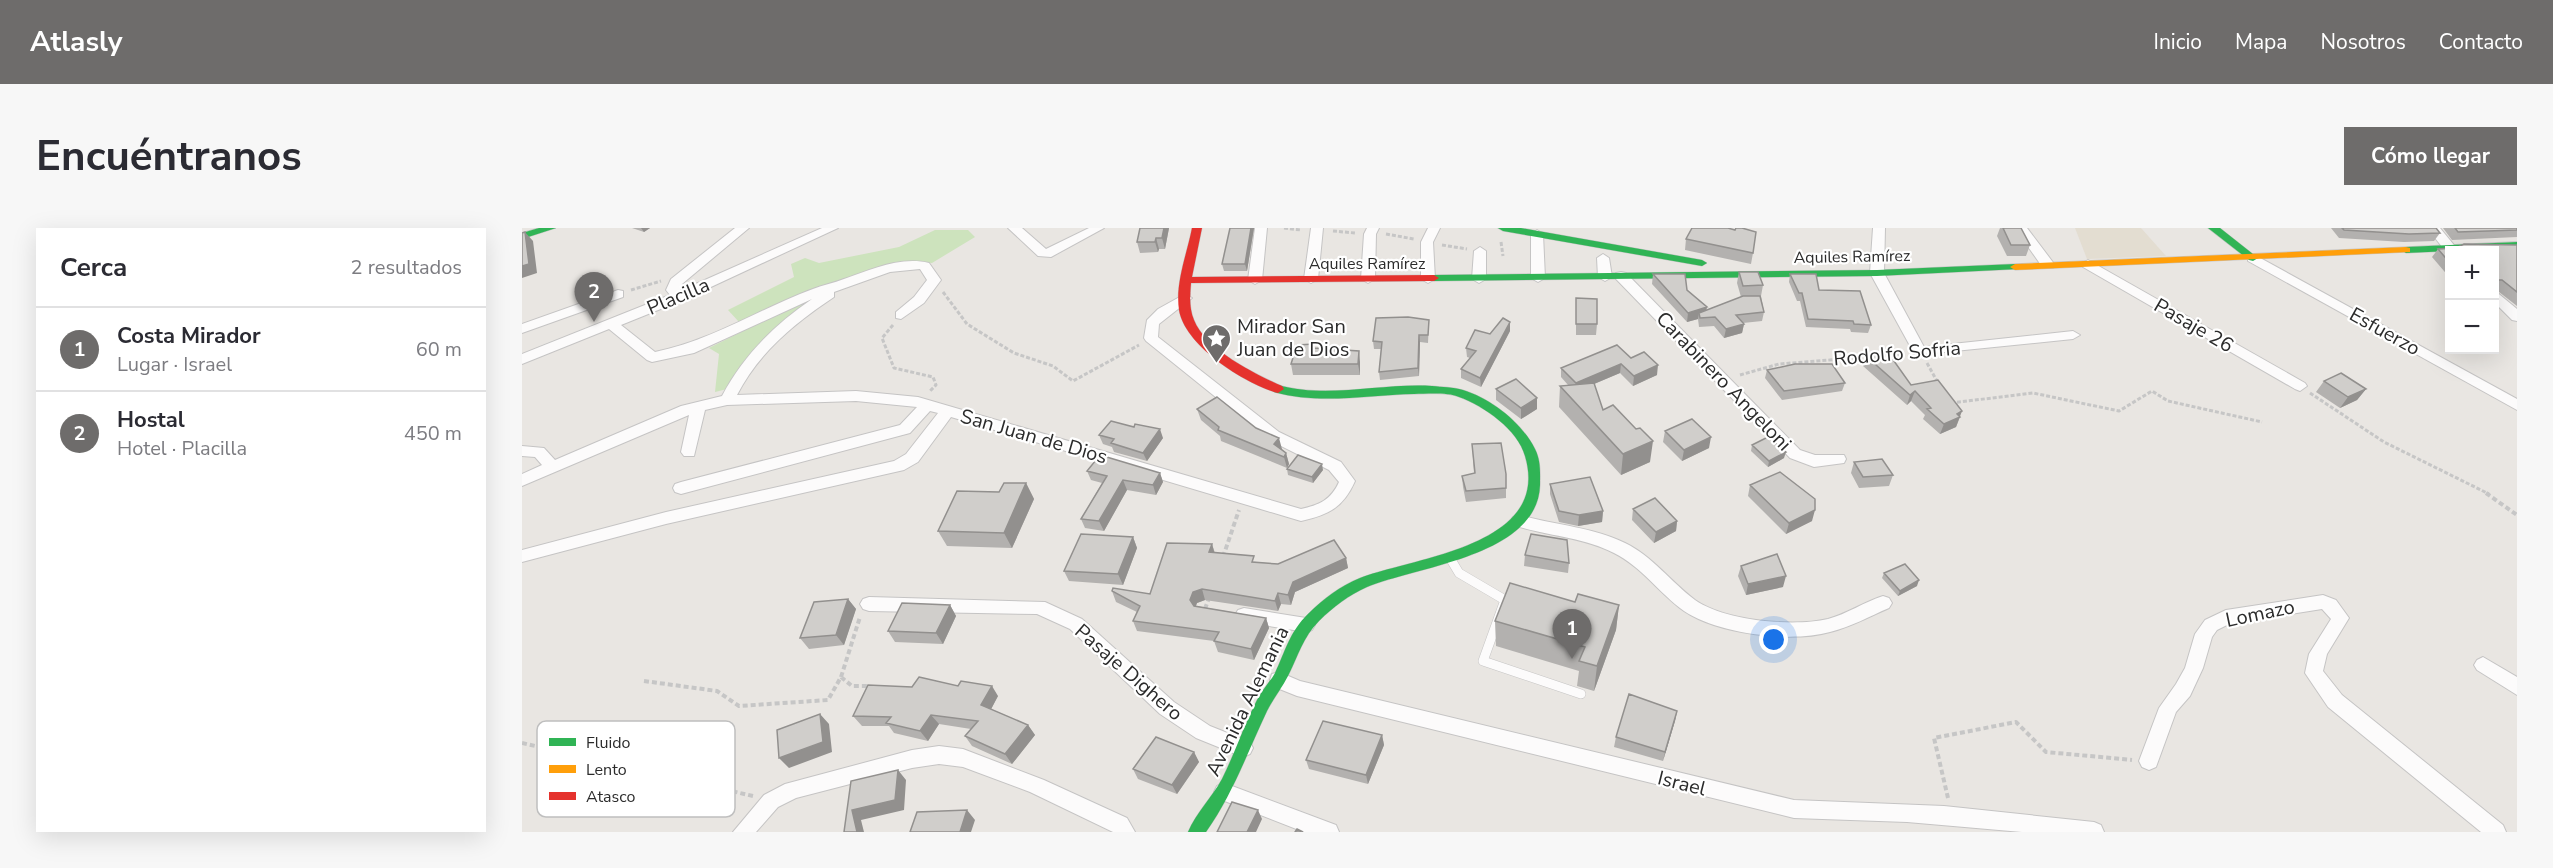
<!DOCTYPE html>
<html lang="es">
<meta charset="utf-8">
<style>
body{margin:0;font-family:"Nunito Sans",sans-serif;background:#f7f7f7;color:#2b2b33}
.controls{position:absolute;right:18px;top:18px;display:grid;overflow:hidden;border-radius:0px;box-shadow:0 6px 24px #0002}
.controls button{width:54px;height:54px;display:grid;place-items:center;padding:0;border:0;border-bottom:2px solid #e1e1e2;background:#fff;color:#2b2b33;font:30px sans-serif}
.you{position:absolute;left:1252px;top:412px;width:21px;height:21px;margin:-15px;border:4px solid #fff;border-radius:50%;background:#1a73e8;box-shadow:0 0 0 9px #1a73e833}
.badge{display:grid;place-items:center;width:39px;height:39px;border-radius:50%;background:#6e6c6b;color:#fff;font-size:20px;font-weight:700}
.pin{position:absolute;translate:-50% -50px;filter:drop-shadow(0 2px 3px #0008)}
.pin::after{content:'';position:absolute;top:32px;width:21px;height:18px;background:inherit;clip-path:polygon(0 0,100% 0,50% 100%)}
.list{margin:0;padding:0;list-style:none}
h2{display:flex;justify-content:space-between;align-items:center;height:78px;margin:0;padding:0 24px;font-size:26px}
h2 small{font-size:20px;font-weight:400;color:#7c7c81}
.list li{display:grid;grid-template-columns:39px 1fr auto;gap:18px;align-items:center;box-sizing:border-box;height:84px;padding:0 24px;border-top:2px solid #e1e1e2}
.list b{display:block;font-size:22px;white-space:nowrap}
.list p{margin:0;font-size:20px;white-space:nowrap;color:#7c7c81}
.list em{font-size:20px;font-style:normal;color:#7c7c81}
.map{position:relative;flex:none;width:1995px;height:604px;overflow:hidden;border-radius:0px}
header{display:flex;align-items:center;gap:36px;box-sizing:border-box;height:84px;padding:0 30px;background:#6e6c6b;color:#fff}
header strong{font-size:28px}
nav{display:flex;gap:33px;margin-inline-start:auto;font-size:21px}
.intro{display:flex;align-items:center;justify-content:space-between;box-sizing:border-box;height:144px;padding:0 36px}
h1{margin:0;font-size:42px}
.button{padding:15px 27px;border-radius:0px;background:#6e6c6b;color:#fff;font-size:21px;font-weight:700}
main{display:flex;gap:36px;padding:0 36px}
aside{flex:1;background:#fff;border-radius:0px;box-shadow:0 6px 24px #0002}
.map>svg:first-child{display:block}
.education{fill:#e3ddd1}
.green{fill:#cde3bd}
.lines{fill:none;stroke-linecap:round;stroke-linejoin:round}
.lane-casing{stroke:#c5c4c4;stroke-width:10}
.street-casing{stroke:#c5c4c4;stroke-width:2}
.fast-casing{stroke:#c5c4c4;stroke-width:1}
.slow-casing{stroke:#c5c4c4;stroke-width:1}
.jam-casing{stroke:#c5c4c4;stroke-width:1}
.path-far1{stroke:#c6c6c6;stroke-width:3;stroke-dasharray:4 2;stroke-linecap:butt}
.path{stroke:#c6c6c6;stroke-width:4;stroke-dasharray:5 3;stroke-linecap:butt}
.lane{stroke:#fcfbfb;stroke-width:9}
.street{fill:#fcfbfb;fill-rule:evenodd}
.fast{fill:#30b455;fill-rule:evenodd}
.slow{fill:#ff9f0a;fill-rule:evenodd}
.jam{fill:#e5322d;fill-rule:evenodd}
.wall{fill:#b3b1af}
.shaded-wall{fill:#92908e}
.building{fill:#d0cecb;stroke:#92908e;stroke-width:1.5}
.labels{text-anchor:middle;stroke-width:4.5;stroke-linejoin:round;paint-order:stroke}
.far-street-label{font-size:16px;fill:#2b2b2b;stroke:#fff}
.street-label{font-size:20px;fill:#2b2b2b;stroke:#fff}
.poi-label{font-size:20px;fill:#2b2b2b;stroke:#fff;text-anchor:start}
.key{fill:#fff;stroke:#bfbfbf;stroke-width:1.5}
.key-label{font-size:16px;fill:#2b2b2b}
</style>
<header>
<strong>Atlasly</strong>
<nav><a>Inicio</a><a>Mapa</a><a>Nosotros</a><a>Contacto</a></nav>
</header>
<div class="intro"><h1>Encuéntranos</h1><a class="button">Cómo llegar</a></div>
<main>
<aside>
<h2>Cerca<small>2 resultados</small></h2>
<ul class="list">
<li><span class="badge">1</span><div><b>Costa Mirador</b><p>Lugar · Israel</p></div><em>60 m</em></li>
<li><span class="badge">2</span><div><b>Hostal</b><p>Hotel · Placilla</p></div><em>450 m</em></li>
</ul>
</aside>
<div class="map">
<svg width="1995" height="604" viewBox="0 0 1995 604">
<rect width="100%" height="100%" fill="#e9e6e2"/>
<path class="education" d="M1553 0H1619L1644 28 1565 31Z"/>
<path class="green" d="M413 2H446L453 9 410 35 386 33 362 39 293 61 217 94 206 82 272 49 269 36 283 30 297 35 377 19Z
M304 66 205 161 193 164 197 126 187 120 289 69Z"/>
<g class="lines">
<defs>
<path id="lane" d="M928 330 937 345 983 372 961 433 1059 466"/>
<path id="street" d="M213 0H227L160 56 158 63 300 0H316L161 72 99 97 133 124C189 113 237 81 291 61 301 57 312 55 322 51 349 42 378 28 407 35L419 52 402 75 379 91 374 90V84L392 69 405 52 398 41 368 44 312 64V69C273 95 237 124 215 167L334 163 396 169 779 281C797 277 809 272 817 254L807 242 747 212 624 113 622 110 625 92 636 81 663 66 670 70 637 96 636 109 757 204 819 234 833 253C821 280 806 287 779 293L429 189 396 234 382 242 144 296 0 334V322L144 284 372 233 384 226 416 185 408 183 388 205 159 266 153 264 151 260 153 256 159 254 378 197 395 179 334 173 205 177 183 182 172 228H162L159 224 167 187 0 258V246L20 237 13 229 0 228V218L22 220 33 232 159 178 200 168C221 128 252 97 290 71L172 125 130 134 125 132 87 101 0 136V126L148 67 144 62 149 51Z
M486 0H500L524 21 567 0H582L529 29 516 28Z
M733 0H745L740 52 733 56 726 52Z
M789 0H801L796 51 789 55 782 51Z
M845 0H857L854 6 853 51 846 55 839 51 842 6Z
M906 0H918L911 14 913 51 906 55 899 51V14Z
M1351 0H1363L1362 45 1402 119 1551 103 1558 107 1551 111 1393 127 1348 45Z
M1493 0H1505L1533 37 1531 40H1521Z
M1905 0H1918L1936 22 1925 25Z
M1015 2 1021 6 1023 50 1016 54 1009 50V6Z
M958 19 964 23V51L957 55 950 51 952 23Z
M1081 26 1087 30 1090 49 1083 53 1076 49 1075 30Z
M1731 26 1995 171V182L1726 33V27Z
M1566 32 1783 155 1785 158 1778 163 1773 161 1561 39 1559 36Z
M1099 44 1104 45 1278 222 1293 227H1322L1324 231 1322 235 1292 239 1268 230 1094 51V45Z
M96 62 101 63V69L0 105V96Z
M1972 62 1995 81V93L1990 92 1972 74Z
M997 287C1032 297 1070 299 1103 315 1130 328 1149 354 1173 372 1203 393 1271 399 1306 391 1325 386 1342 374 1361 368L1367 370 1370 375 1367 380C1348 388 1329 399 1308 404 1269 415 1196 406 1162 383 1137 365 1120 339 1092 325 1061 309 1024 308 991 297L989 293 991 289Z
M1801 367 1814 372 1827 390 1805 426 1801 443 1820 467 1981 597 1984 604H1959L1806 479 1783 445 1787 426 1809 391 1800 381 1707 396 1695 402 1690 409 1681 440 1668 468 1654 484 1634 539 1627 542 1620 539 1617 533 1637 480 1654 456 1663 440 1673 406 1683 392 1704 382Z
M347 369 523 374 560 391 652 474 688 498 728 514 731 520 728 526 721 529 674 510 638 486 548 401 515 386 347 383 341 381 338 376 341 371Z
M722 380 784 390 790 392 793 397 790 402 784 404 722 394 716 392 713 387 716 382Z
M1961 429 1995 449V467L1955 442 1952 437 1955 432Z
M757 444 778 453 1272 572 1422 578 1572 594 1579 597 1582 604H1500L1385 594 1272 590 775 468 750 458 748 452 750 446Z
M417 518 441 521 522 552 605 590 613 604H591L508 564 441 539 417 536 390 540 274 570 256 579 234 604H211L242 567 263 556 390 522Z
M702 555 814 597 817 604H782L695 570 692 564 695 558Z"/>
<path id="fast" d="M17 0H34L0 11V5Z
M976 0H999L1180 32 1185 35 1180 38 981 3Z
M1686 0H1698L1736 30 1731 33 1727 32Z
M1995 14V20L1884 25 1879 22 1884 19Z
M1493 36 1497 37V41L1355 48 912 53 907 50 912 47 1355 42Z
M756 157C806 171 859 155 910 158 920 159 931 159 941 162 970 171 1000 195 1013 221 1019 233 1018 244 1018 257 1016 328 895 338 845 359 827 367 811 379 797 393 781 409 776 428 766 448 760 460 751 471 745 483 725 525 711 566 684 604H666C674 585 690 569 700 551 713 525 722 497 735 472 740 462 748 454 753 445 763 424 768 403 786 386 801 371 818 358 838 350 893 329 1030 318 1003 228 996 202 962 178 937 169 925 164 905 166 892 166 845 167 798 177 752 164L750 161Z"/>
<path id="slow" d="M1884 19 1888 20V24L1493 42 1488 39 1493 36Z"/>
<path id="jam" d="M670 0H680L670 49 912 47 917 50 912 53 669 55C668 68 667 80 672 92 684 122 733 146 760 158L762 161 756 165C723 156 663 118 657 82 653 55 665 26 670 0Z"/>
</defs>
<use href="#lane" class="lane-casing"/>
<use href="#street" class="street-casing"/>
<use href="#fast" class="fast-casing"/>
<use href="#slow" class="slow-casing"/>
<use href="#jam" class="jam-casing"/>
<path class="path-far1" d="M762 0 779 2
M811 3 833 5
M864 6 892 11
M979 14 981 28
M920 17 945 21
M109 62 139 53
M421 64 445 96 492 125 531 138 551 153 617 117
M371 97 360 110 372 140 411 149 414 157 407 164
M1363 127 1382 126
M1405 135 1416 155
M1218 147 1257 136 1346 129
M1788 165 1862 214 1967 266
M1429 175 1511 165 1597 183 1630 163 1646 173 1740 194"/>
<path class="path" d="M1964 265 1995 287
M701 329 717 282
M683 381 688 367
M319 449 338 389
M122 453 195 463 217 478 306 472 319 449 330 458H346
M0 515 231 568
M1426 570 1412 510 1494 494 1524 524 1610 532"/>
<use href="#lane" class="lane"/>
<use href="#street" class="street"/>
<use href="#fast" class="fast"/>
<use href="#slow" class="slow"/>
<use href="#jam" class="jam"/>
</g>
<path class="wall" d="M110 0H128L122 4Z
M618 0H647L643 21H637L636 24 618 25 615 14Z
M708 0H732L725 43H702L700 36Z
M1478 0H1499L1508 17 1504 28H1485L1475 8Z
M1809 0H1914L1918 5 1912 13 1882 14 1817 10Z
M1921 0H1995V9L1930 12Z
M1213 2 1231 25 1229 36 1163 22 1164 11Z
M1995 17V78L1972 60V22H1928V50L1910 29 1916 21Z
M1217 44 1241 57 1239 68 1242 84 1240 93 1221 95 1222 96 1220 105 1202 110 1192 98 1177 99 1176 91 1165 94 1130 56 1131 46 1165 62 1185 79 1184 82 1219 69 1215 55Z
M1268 46 1297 62 1349 97 1346 105 1329 104 1328 101 1284 99 1278 73H1275L1267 54Z
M1054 70 1075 96 1074 107H1054Z
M907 92 906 115 898 114 897 148 858 152 857 144 859 121H852L851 113Z
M988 103 959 159 939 150V141L948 130 945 129 944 120 968 106Z
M793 120 838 134V147H771L769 136Z
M1344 128 1438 189 1434 199 1418 206 1401 191 1403 187 1389 173 1385 177 1341 138Z
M1109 130 1135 147 1111 158 1098 145 1072 156 1081 182 1128 234 1099 247 1037 179 1038 158 1046 157 1039 149V140Z
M1245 142 1323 155 1320 163 1260 172 1243 150Z
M1802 153 1844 161 1835 172 1818 180 1794 164Z
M974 161 1015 170V181L999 191 974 172Z
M675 181 760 221 764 225 767 236 765 240 699 213 698 208 679 192Z
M1143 203 1187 220 1160 233 1141 214Z
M577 207 641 210 625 233 592 224 590 219 581 216Z
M950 216 984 246V270L944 274 941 259 940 248 952 245Z
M1230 217 1262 230 1246 239 1229 223Z
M1332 234 1371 247 1367 258 1337 260 1329 245Z
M765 241 801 242 791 255 766 247Z
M565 243 638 245 641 254 634 267 605 262 582 303 563 300 559 291 580 255 569 252Z
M504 255 512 271 490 320 425 318 416 303 477 264Z
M1028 256 1081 283 1080 294 1056 298 1037 294 1028 266Z
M1228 257 1290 293 1264 306 1226 268Z
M1111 281 1155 293 1154 303 1132 315 1110 292Z
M611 309 615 320 601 357 547 353 542 343Z
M690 316 693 325 734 334 756 336 824 330 826 340 773 364 769 377 759 376 756 383 683 372 675 375 674 378 744 390 747 400 732 432 696 424 692 413 615 403 611 393 615 384 594 374 590 363 628 366Z
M1003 327 1047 335 1046 345 1002 338Z
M1219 338 1261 359 1224 367 1216 348Z
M1362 345 1395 358 1376 368 1360 350Z
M326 371 334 381 322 417 287 421 278 410Z
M1053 374 1097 377 1094 402 1072 463 1055 458 1057 443 974 418 973 393Z
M428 377 434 388 421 416 373 414 366 403Z
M390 459 476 468 469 481 506 497 513 507 490 536 450 518 443 508 449 501 417 496 406 513 372 505 367 498H340L331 488Z
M1155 483 1153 493 1141 533 1092 519 1094 509Z
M860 507 862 517 846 556 787 541 784 532Z
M672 524 677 534 655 566 616 551 611 541Z"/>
<path class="shaded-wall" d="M119 0H128L122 4Z
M642 0H647L643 21 640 10Z
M729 0H732L725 43 723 36Z
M3 4 11 13 15 45 0 50V38Z
M634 10 637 21 636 24 633 14Z
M1185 79 1183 88 1177 85 1176 91 1165 94 1166 85Z
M988 94V103L959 159 958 150Z
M1222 96 1220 105 1202 110 1204 101Z
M897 107 898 114 897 148 896 140Z
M837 123 838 134V147L836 136Z
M1099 136 1098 145 1053 164 1054 155Z
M1136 137 1135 147 1111 158 1112 148Z
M1844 161 1835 172 1818 180 1826 169Z
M1393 163 1389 173 1385 177 1388 167Z
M1015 170V181L999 191V180Z
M1440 183 1434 199 1418 206 1422 196 1435 186Z
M638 201 641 210 625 233 621 225Z
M1189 209 1187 220 1160 233 1162 222Z
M757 210 760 221 755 226 752 216Z
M1131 213 1128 234 1099 247 1101 226Z
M1264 224 1262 230 1246 239 1247 233Z
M764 225 767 236 765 240 762 229Z
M800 236 801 242 791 255 790 249Z
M638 245 641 254 634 267 631 257Z
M601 252 605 262 582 303 577 293Z
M504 255 512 271 490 320 482 305Z
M1293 282 1290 293 1264 306 1267 295Z
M1081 283 1080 294 1056 298 1057 287Z
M1155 293 1154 303 1132 315 1134 304Z
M611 309 615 320 601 357 596 346Z
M690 316 693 327 687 324Z
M824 330 826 340 773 364 769 377 766 367 771 354Z
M1264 348 1261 359 1224 367 1226 356Z
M1397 352 1395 358 1376 368 1378 363Z
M680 361 683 372 675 375 672 382 668 372 671 364Z
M756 365 759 376 756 383 753 373Z
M326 371 334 381 322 417 314 407Z
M428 377 434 388 421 416 414 405Z
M1097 377 1094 402 1072 463 1075 438Z
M744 390 747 400 732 432 729 421Z
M470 458 476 468 466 487 459 477Z
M1155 483 1153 493 1141 533 1143 524Z
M298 486 307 496 310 524 267 540 257 530Z
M409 487 417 496 406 513 398 503Z
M506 497 513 507 490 536 483 526Z
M860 507 862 517 846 556 844 547Z
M672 524 677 534 655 566 650 557Z
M376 542 384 552 382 582 339 592 342 604H335L330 582Z
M445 582 453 592 449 604H438Z
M736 582 740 591 734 604H725Z"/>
<path class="building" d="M618 0H642L640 10H634L633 14H615Z
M708 0H729L723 36H700Z
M1170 0H1206L1213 2 1214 0H1220L1234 4 1231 25 1164 11Z
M1481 0H1499L1508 17H1489Z
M1820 0H1914L1918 5 1887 6 1822 2Z
M1933 0H1995V2L1936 4Z
M3 4 7 36 0 38V5Z
M1942 16 1995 17V64L1980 52H1972V22H1928V35L1916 21 1934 20Z
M1217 44H1236L1241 57 1221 58Z
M1131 46H1163L1165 62 1185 79 1166 85Z
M1268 46H1294L1297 62 1338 63 1349 97 1332 96 1331 93 1286 91 1280 65H1277Z
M1221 68H1238L1242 84 1214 87 1222 96 1204 101 1193 89 1178 90 1177 85Z
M1054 70 1075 71V96H1054Z
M886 89 907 92 906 107H897L896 140 857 144 860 114 851 113 854 90Z
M981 90 988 94 958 150 939 141 954 123 944 120 953 102 968 106Z
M792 116V120L837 123 836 136H769L775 117Z
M1095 117 1109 130 1122 124 1136 137 1112 148 1099 136 1054 155 1039 140Z
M1367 126 1389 157 1416 152 1440 183 1435 186 1438 189 1422 196 1405 181 1409 180 1393 163 1388 167 1344 128Z
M1273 136H1310L1323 155 1262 163 1245 142Z
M1819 145 1844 161 1826 169 1802 153Z
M994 151 1015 170 999 180 974 161Z
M1072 155 1081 182 1091 177 1114 201 1118 200 1131 213 1101 226 1038 158Z
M695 169 734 200 757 210 752 216 764 225 762 229 696 202 697 199 675 181Z
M1170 191 1189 209 1162 222 1143 203Z
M589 193 612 199 613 196 638 201 621 225 589 215 592 211 577 207Z
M1246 209 1264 224 1247 233 1230 217Z
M979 215 984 246V260L944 263 940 248 953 245 950 216Z
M578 227 638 245 631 257 601 252 577 293 559 291 585 248 565 243Z
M776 227 800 236 790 249 765 241Z
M1360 231 1371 247 1341 249 1332 234Z
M1258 244 1293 271V282L1267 295 1228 257Z
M1068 249 1081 283 1057 287 1037 283 1028 256Z
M482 255H504L482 305 416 303 435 263 477 264Z
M1133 270 1155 293 1134 304 1111 281Z
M559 306 611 309 596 346 542 343Z
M1009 306 1045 312 1047 335 1003 327Z
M812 312 824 330 771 354 766 367 756 365 753 373 680 361 671 364 668 372 672 378 744 390 729 421 692 413 697 404 611 393 618 378 590 363 591 360 628 366 645 315 690 316 687 324 732 328 730 334 756 336Z
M1255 326 1264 348 1226 356 1219 338Z
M1383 336 1397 352 1378 363 1362 345Z
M988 355 1053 374 1056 366 1097 377 1075 438 1057 433 1063 419 973 393Z
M326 371 314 407 278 410 292 374Z
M380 375 428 377 414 405 366 403Z
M397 449 436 458 439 453 470 458 459 477 506 497 483 526 443 508 456 493 409 487 398 503 364 495 369 489 331 488 346 457 390 459Z
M1107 466 1155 483 1143 524 1094 509Z
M298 486 301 514 257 530 255 502Z
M801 493 860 507 844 547 784 532Z
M634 509 672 524 650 557 611 541Z
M376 542 373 572 330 582 335 604H322L329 553Z
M710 574 736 582 725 604H695Z
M445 582 438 604H388L395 584Z
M775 601 781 604H773Z"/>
<defs>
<symbol id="sight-pin" viewBox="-11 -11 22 30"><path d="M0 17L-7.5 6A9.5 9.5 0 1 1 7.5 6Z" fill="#6e6c6b" stroke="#fff"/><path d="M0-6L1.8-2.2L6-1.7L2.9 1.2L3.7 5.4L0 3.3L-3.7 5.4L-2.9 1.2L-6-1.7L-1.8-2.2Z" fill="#fff"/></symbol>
</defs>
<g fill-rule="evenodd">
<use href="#sight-pin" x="678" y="94" width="33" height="45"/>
</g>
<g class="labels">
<g class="far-street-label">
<text transform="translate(1330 28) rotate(-1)" y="6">Aquiles Ramírez</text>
<text x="845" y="41">Aquiles Ramírez</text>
</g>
<g class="street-label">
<text transform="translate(156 68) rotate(-23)" y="7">Placilla</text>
<text transform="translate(1672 97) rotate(30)" y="7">Pasaje 26</text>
<text transform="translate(1863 103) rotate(29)" y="7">Esfuerzo</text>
<text transform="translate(1375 125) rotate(-5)" y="7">Rodolfo Sofria</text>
<text transform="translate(1202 153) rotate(46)" y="7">Carabinero Angeloni</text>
<text transform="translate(512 208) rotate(16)" y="7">San Juan de Dios</text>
<text transform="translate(1738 385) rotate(-12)" y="7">Lomazo</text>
<text transform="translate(607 444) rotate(41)" y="7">Pasaje Dighero</text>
<text transform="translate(725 473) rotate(-64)" y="7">Avenida Alemania</text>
<text transform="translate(1160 555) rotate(14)" y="7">Israel</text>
</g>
<g class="poi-label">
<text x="715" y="105">Mirador San<tspan x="715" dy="23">Juan de Dios</tspan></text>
</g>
</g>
<rect x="15" y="493" width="198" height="96" rx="9" class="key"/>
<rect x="27" y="510" width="27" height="8" fill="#30b455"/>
<rect x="27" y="537" width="27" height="8" fill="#ff9f0a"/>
<rect x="27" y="564" width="27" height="8" fill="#e5322d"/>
<g class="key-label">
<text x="64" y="520">Fluido</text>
<text x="64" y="547">Lento</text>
<text x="64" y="574">Atasco</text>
</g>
</svg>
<div class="controls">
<button>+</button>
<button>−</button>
</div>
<div class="you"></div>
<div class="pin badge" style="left:1050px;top:431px">1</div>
<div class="pin badge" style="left:72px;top:94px">2</div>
</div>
</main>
